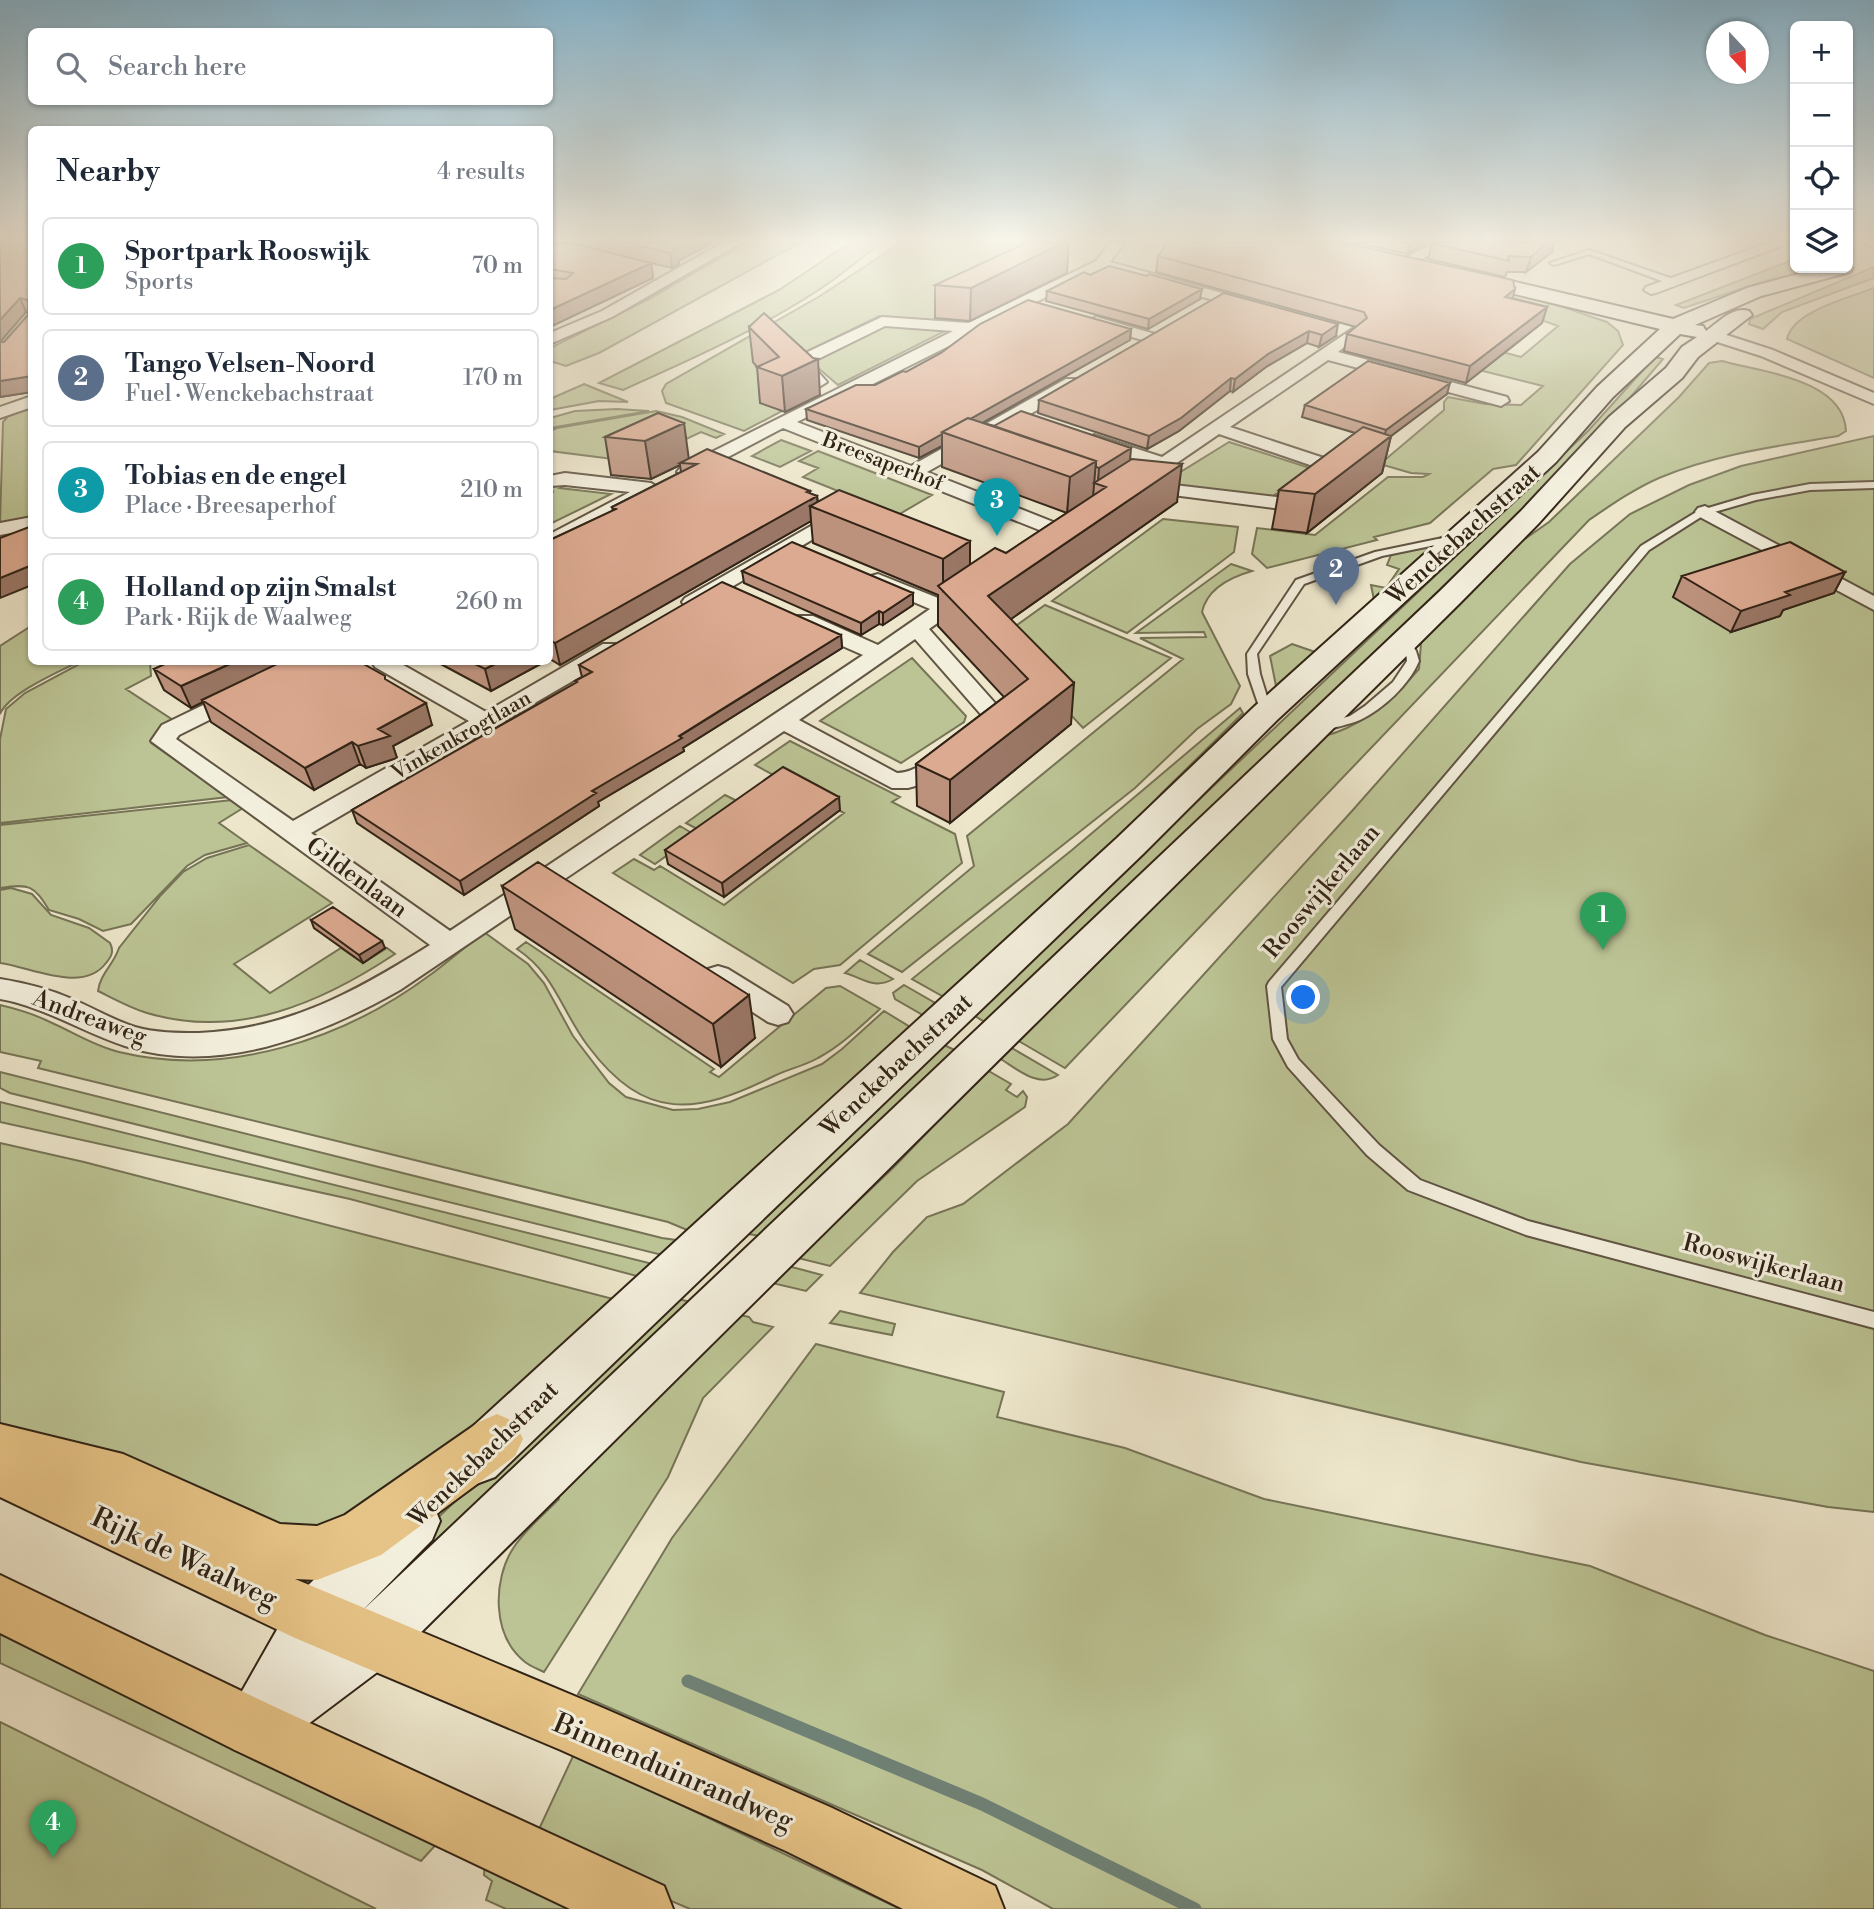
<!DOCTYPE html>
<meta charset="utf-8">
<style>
body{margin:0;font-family:"Libre Bodoni",serif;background:#f6f6f7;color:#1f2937}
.controls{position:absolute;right:21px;top:21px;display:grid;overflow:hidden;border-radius:10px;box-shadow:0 2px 5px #0004}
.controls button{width:63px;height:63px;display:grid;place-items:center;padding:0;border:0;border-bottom:2px solid #e0e1e3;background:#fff;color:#1f2937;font:35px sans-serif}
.compass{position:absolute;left:1706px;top:21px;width:63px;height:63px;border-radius:50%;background:#fff;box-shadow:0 2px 5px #0004;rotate:158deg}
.you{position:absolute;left:1304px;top:998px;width:24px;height:24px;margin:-18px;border:5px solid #fff;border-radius:50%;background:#1a73e8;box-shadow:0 0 0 10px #1a73e833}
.badge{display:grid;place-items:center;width:46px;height:46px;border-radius:50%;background:#ea580c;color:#fff;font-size:23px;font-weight:700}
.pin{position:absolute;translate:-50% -58px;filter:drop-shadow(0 2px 4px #0008)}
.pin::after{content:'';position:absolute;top:37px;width:24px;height:21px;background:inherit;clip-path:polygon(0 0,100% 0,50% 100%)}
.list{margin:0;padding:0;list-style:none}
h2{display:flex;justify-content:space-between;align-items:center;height:91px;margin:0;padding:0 28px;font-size:30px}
h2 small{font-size:23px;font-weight:400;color:#747a83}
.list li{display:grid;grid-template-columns:46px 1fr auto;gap:21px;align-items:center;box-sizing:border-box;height:98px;margin:0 14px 14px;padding:0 14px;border:2px solid #e0e1e3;border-radius:10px}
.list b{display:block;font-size:26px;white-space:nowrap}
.list p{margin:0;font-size:23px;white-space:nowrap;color:#747a83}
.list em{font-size:23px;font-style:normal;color:#747a83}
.icon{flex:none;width:38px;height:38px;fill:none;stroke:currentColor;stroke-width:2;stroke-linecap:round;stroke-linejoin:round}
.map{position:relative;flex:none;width:1874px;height:1909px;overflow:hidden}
.search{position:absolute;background:#fff;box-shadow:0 2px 5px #0004;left:28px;top:28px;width:525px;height:77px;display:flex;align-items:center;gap:18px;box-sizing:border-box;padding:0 24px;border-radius:10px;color:#747a83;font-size:26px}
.panel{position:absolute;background:#fff;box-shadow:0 2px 5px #0004;left:28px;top:126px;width:525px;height:539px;border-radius:10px}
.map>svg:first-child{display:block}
.green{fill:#bcc495;stroke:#767456;stroke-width:2}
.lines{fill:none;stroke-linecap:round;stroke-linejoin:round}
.stream{stroke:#6f8175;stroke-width:13}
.lane-casing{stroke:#605443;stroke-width:4}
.street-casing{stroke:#605443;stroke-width:4}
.secondary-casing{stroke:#312316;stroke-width:4}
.primary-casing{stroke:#312316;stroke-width:4}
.lane{fill:#f3efdd;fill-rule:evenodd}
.street{fill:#f3efdd;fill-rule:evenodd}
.secondary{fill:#f3efdd;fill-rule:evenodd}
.primary{fill:#e6c386;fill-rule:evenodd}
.wall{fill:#bd927d;stroke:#312316;stroke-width:2}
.shaded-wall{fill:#9a7766;stroke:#312316;stroke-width:2}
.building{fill:#dcaa91;stroke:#312316;stroke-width:2}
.labels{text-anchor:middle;stroke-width:6;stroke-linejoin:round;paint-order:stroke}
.far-street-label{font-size:21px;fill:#312316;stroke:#f3efdd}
.street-label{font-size:24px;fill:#312316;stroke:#f3efdd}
.near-street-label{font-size:28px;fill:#312316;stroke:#f3efdd}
</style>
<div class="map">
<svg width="1874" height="1909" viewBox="0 0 1874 1909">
<rect width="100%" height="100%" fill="#ede6cb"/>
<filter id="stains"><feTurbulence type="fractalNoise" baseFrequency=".00286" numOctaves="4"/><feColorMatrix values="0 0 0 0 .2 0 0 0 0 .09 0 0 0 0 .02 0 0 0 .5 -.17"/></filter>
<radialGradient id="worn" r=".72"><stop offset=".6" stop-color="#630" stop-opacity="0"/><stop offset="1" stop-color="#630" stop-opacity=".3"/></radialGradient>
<path class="green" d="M748 242H801L599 353 566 366 550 361V348L647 300Z
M851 242H882C860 259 839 277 817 291 756 331 689 360 623 390L599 383 779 290Z
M902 242H1023L1065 271 963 322 879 316 789 360 818 392 744 431 666 403 662 391 666 384 820 296Z
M1795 259V268H1819L1762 282 1684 308 1676 305Z
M1874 267V278L1782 312 1763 329 1749 324 1750 319Z
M1374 271 1521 293 1607 322 1618 331 1623 345 1516 465 1493 469 1430 523 1374 537 1377 540 1267 568 1252 554 1257 528 1315 535 1388 477H1423L1429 474 1411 473 1380 464 1444 410V402L1448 397 1485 404 1521 405 1543 386 1415 354 1442 336 1521 357 1558 326 1486 300Z
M1874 288V378L1787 339C1793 311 1849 298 1874 288Z
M889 324 949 329 838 385 810 361Z
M1655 357 1663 359 1587 448 988 1024 975 1016 977 1010 1588 431Z
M1722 361C1761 372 1844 379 1846 431L1838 436C1778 446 1715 454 1659 478 1634 489 1611 505 1589 520L1065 1068 1017 1040 1324 736C1362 727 1394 698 1419 669L1421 643 1425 637 1519 543 1549 522 1679 397 1709 363Z
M584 384 628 402 599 401 550 410V399Z
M31 406V516L18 524 0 523 3 422 9 415Z
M617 409 649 411 550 428V418L575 411Z
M656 411 682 417 724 434 716 438 701 432 637 462 550 451V431L557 428Z
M1874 436V1512L1828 1507 1581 1462 860 1293 893 1252 927 1217 963 1204 1068 1124 1352 811 1570 564 1630 514 1689 485 1741 466Z
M781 440 811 451 780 467 752 456Z
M1229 442 1313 469 1269 499 1172 487 1166 481Z
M818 451 932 495 898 515 803 477 818 468 799 461Z
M569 483 560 488 611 494 550 524V494L553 492 550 485Z
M1163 519 1238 527 1234 552 1127 633 1052 601Z
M1434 545 1440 547 1375 605 1371 585 1386 588 1399 569 1387 565 1391 555Z
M1231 564 1252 571C1231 577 1207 589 1202 612L1240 686 1231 704 1197 729 1135 788 902 972 868 954 974 866 967 836 1183 659 1140 638 1206 637 1204 632 1136 633Z
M1045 605 1171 658 1083 728 999 638Z
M31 626 32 662H78C58 672 9 693 0 714V646Z
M1292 644 1321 654 1285 689 1276 686 1270 656Z
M912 658 966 716 964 722 901 763 820 721Z
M83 662H150L151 676 126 689 176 722 156 733 151 743 228 797 0 823V739L6 709 25 693Z
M1240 708 1243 713 1161 794 1118 846 951 1001 912 979 1072 850Z
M790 741 900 797 892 802 955 834 962 863 840 965 814 969 793 983 613 873 634 859 654 870 660 866 724 905 844 813 755 765Z
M725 795 741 803 701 831 686 823Z
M232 800 243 808 219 823 247 843 205 855 187 866 131 924 103 931 79 919 49 910C34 886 30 883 0 888V825Z
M680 826 695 835 655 864 640 855Z
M249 845 332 903 234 964 270 993 341 948 363 963 387 948 395 954C321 1003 237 1040 147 1013 130 1008 114 999 98 991 100 974 114 964 119 948L161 895 183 872 207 858Z
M11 888 32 894 51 915 89 928 110 943C114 951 112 956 106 963 83 994 31 967 0 963V890Z
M484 932 528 964 544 983 573 1036 609 1083 626 1097 673 1110 698 1109 730 1102 822 1064 842 1049 884 1011 915 1030 692 1232 668 1222 38 1068 41 1061 0 1052V1005C17 1009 34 1014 50 1022 73 1032 94 1046 119 1052 226 1078 343 1040 430 975 448 962 466 946 484 932Z
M526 942 714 1069 710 1072 719 1077 826 988 840 986 880 1009C861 1026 841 1046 818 1058 804 1066 788 1069 774 1076 696 1115 645 1122 588 1046 562 1012 555 974 517 949Z
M860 960 893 979C874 990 863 978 845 973Z
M904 985 942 1007 928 1018 895 999 893 993Z
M944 1045 959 1052 765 1237 743 1233Z
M1010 1047 1058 1075C1038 1089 1016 1068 999 1058Z
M987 1070 1011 1084 1006 1090 1017 1097 1023 1091 1027 1097 1025 1107 917 1181 830 1266 798 1258 894 1167Z
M0 1072 662 1238 683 1241 666 1256 10 1093 0 1088Z
M0 1102 657 1265 644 1278 350 1199 0 1122Z
M0 1143 84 1162 617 1300 475 1428 328 1527 278 1530 0 1424Z
M788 1266 822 1275 806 1291 772 1283Z
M673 1298 696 1303 418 1572 400 1553Z
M840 1311 895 1324 892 1335 830 1323Z
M740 1315 749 1317 753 1322 773 1327 703 1398 668 1477 544 1672C538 1669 530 1666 525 1662 492 1636 492 1580 514 1547 526 1529 544 1514 559 1499L557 1495Z
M816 1344 1004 1392 997 1417 1125 1448 1264 1499 1590 1566 1765 1635 1874 1671V1909H1053L982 1870 578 1694 672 1538Z
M0 1630 441 1839 421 1861 0 1663Z
M0 1722 376 1909H0Z
M574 1754 900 1909H690L533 1842Z
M485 1862 595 1909H506L486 1900 492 1881 484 1875Z"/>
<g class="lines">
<path class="stream" d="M688 1681 982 1804 1195 1909"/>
<defs>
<path id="lane" d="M1589 250 1676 280 1677 282 1670 284 1589 254 1554 265 1550 263Z
M1874 482V488L1810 490 1756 500 1704 515 1649 550 1281 987 1287 1039 1298 1059 1379 1145 1420 1180 1528 1221 1874 1312V1328L1526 1235 1408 1190 1367 1155 1288 1067 1273 1039 1267 986 1269 982 1641 546 1698 511 1752 495 1810 484Z
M1457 535 1462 538 1460 540 1382 556 1304 584 1257 654 1260 674 1272 713 1266 716 1262 715 1248 674 1247 654 1296 580 1375 552Z
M1405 638 1409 639 1416 651 1419 661C1409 685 1383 709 1360 720 1348 725 1335 727 1322 731L1318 729V725L1350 716 1365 706 1393 682 1407 661 1406 653 1400 641Z"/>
<path id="street" d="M724 242H742L612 317 550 344V333L602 311Z
M1111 242H1125L1110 262 1258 303 1261 306 1253 311 1102 269 797 422 911 466 1066 379H1078L1080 383 1078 387 927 472 1066 527 1069 531 1066 535H1052L783 428 692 476 686 477 677 472 680 468 953 331 885 326 812 362 811 364 827 382 819 387 813 386 795 365 799 356 882 317 968 323 1096 261Z
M1431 242H1445L1447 246 1410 265H1400L1398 262 1432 244Z
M1771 242H1792L1656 293 1651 294 1644 290 1646 287Z
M1863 242H1874V248Z
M1096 317 1155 334 1157 337 1149 342 1091 325 1088 322Z
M1354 328 1362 333 1338 352 1507 397 1509 401 1501 406 1328 360 1230 427 1336 462 1339 466 1288 507 1281 509 1126 489 1124 485 1126 481 1151 465 1088 444 1085 440 1094 435 1162 457ZM1219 434 1316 467 1277 497 1149 482Z
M1711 330 1773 350 1874 393V404L1761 356 1705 338 1703 335Z
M32 396V407L0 418V407Z
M565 473 651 483 660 489 658 493 550 547V534L630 492 565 485 550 486V476Z
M1705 506 1874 596V610L1698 516 1695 512 1698 508Z
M844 507 851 509 854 513 851 517 699 606H685L682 602 685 598Z
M32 517V529L0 535V523Z
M878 574 943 600 963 587H977L980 591 977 595 929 629 1010 720 990 738H974L970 733 985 719 915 639 799 720 897 773C920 773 934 749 956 755L959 760 949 770 930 782 908 788H892L784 731 400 990C319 1036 218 1076 125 1046 82 1032 45 1007 0 999V979C25 983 49 989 72 999 93 1008 113 1020 135 1027 155 1033 178 1033 199 1033 289 1029 355 992 430 945L151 741 162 725 292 662H319L316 667 179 735 176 739 293 821 469 721 375 667 372 662H398L486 712 603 644H619L622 649 619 654 311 833 450 931 863 655 797 626 794 621 797 616H813L878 645 930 609 871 584 868 580 871 576Z
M718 966 728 969 788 1006 793 1014 788 1022 778 1025 768 1022 708 983 704 976 708 969Z"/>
<path id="secondary" d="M1848 263 1853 268 1850 272 1761 296 1695 325 1703 326 1706 331C1719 322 1733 306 1749 311L1752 315 1698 357 1682 378 1625 427 1539 523 1460 603 392 1661 275 1749 254 1758 233 1749 224 1728 233 1707 295 1598 394 1502 413 1494 432 1502 440 1521 432 1540 361 1612 1440 591 1521 511 1609 417 1666 368 1682 347 1697 337 1680 334 1613 397 1556 462 1277 720 1143 854 495 1477 476 1484 457 1477 450 1459 457 1441 1117 838 1255 706 1538 452 1597 387 1660 329 1457 280 1454 276 1457 272 1464 270 1673 319 1747 288 1821 268H1848Z"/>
<path id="primary" d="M497 1414 515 1422 523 1439 515 1456 381 1555 317 1580 295 1579 603 1708 830 1807 995 1886 1004 1909H903L786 1851 561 1750 295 1638 0 1497V1424L123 1454 280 1524 317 1526 345 1515 479 1422Z
M0 1575 275 1707 664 1886 673 1909H570L233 1749 0 1633Z"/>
</defs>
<use href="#lane" class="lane-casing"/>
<use href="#street" class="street-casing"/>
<use href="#secondary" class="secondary-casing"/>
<use href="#primary" class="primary-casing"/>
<use href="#lane" class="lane"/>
<use href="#street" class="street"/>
<use href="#secondary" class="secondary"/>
<use href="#primary" class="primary"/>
</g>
<path class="wall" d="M32 242V392L0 397V342H4L28 315V313L26 312 0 342Z
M550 242H574V243L591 248 590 242H714L678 261 679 264 672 268 651 263 653 278 550 327Z
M1351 242H1426L1408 254Z
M1432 243 1552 252 1526 272H1507L1505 277 1428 259Z
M1158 256 1515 289 1512 298 1547 307 1542 323 1466 383 1344 351 1347 334 1356 327 1156 272Z
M1067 273 970 321 935 318V285Z
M1090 275 1147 276 1200 299 1148 329 1046 301 1047 291Z
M1224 293 1336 336 1319 347 1307 343 1266 367 1233 392 1230 391 1179 431 1147 449 1038 413 1039 400Z
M749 327 820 395 785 412 760 403 757 367 753 362Z
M1131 329 1130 340 983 423 1130 460 1177 502 1011 619 1071 724 950 823 917 806 916 764 1004 697 938 626V595L813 543 811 521 560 665 550 659V540L613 511 612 507 681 472 680 465 651 479 611 475 605 437 658 413 688 458 810 494 817 496 818 502 970 565 1006 553 1067 513 942 467V446L919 458 807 420 806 409 875 385 906 372Z
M1447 394 1391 436 1382 473 1307 533 1272 529 1279 490 1355 433 1302 417 1305 405Z
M742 571 913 593V605L883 625 879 624 861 635 744 583Z
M1845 572 1834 593 1783 610 1780 616 1731 632 1673 597 1682 576Z
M841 635 842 648 683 748 684 751 598 802 599 806 464 895 357 823 352 810 576 683 575 681 582 677 579 665Z
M437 662H544L491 691Z
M154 669 386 680 432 725 393 746 397 758 366 768 360 764 314 790 211 722 203 702 191 708 164 690Z
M840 810 724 897 668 864 665 850Z
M502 886 755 1038 721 1067 515 929Z
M311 920 385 948 363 963 314 928Z"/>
<path class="shaded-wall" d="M685 242H714L678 261 679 264 672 268 670 253 673 249Z
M1065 242H1069L1067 273 970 321 971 288Z
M1410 242H1426L1408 254Z
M1540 242H1554L1552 252 1526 272 1531 257Z
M651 263 653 278 550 327V310Z
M1202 289 1200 299 1148 329 1149 319Z
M1515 289 1511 305 1505 297Z
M20 298 26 312 0 342V320Z
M1547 307 1542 323 1466 383 1470 366Z
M1338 324 1336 336 1319 347 1322 335Z
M1131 329 1130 340 957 437 945 433Z
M1309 331 1307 343 1266 367 1233 392 1235 379 1268 354Z
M818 359 820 395 785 412 782 376Z
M32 376V392L0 397V381Z
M1231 378 1230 391 1179 431 1147 449 1149 436Z
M1450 383 1447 394 1391 436 1382 473 1307 533 1315 494 1383 442 1386 430Z
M684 423 689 460 680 463V465L651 479 645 441Z
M942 434V446L919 458V447Z
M1131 448 1130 461 1098 481 1099 468Z
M1096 461 1093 497 1067 513 1070 477Z
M1182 464 1177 502 987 636 988 596Z
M810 491 811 500 817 496 818 509 810 506 811 521 560 665 555 643Z
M970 541V578L943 591V559Z
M32 565V585L0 598V578Z
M1845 572 1834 593 1783 610 1780 616 1731 632 1741 611 1785 592Z
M913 593V605L883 625V613Z
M879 611V624L861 635V623Z
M841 635 842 648 683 748 684 751 598 802 599 806 464 895 460 881 592 791Z
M234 662H287L202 700 203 702 191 708 181 686Z
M499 662H544L491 691 485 669Z
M1074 683 1071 724 950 823V780Z
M426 703 432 725 393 746 397 758 366 768 358 746 378 729Z
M352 742 360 764 314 790 305 768Z
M839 797 840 810 724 897 722 883Z
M382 941 385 948 363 963 359 955Z
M749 995 755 1038 721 1067 713 1024Z"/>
<path class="building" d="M2 242H32V376L0 381V342H4L28 315V300L20 298 0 320V245Z
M623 242H685L673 249 677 250 670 253Z
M1028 242H1065L971 288 935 285Z
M1167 242H1340L1513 280 1515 289 1505 297 1547 307 1470 366 1347 334 1367 318 1364 312 1158 256Z
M1433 242H1548L1531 257 1508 256 1509 261 1432 243Z
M571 243 651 263 550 310V278L566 279 573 273 550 269V244Z
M1109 266 1147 276 1149 274 1202 289 1149 319 1047 291 1084 272 1090 275Z
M1224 293 1338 324 1322 335 1309 331 1268 354 1235 379 1231 378 1181 418 1149 436 1039 400Z
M1028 300 1131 329 970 419 968 418 942 432V434L919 447 806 409 856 385H875L903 371 906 372 941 353 980 324Z
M764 313 813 358 818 359 782 376 757 367 779 357 749 327Z
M1368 361 1450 383 1386 430 1305 405Z
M1021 411 1131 448 1099 468 1096 467V461L994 426Z
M658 413 684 423 645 441 605 437Z
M968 418 1096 461 1070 477 942 432Z
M1363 427 1391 436 1315 494 1279 490Z
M707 449 810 491 807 492 817 496 555 643 550 640V540L616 509 612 507 697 464 680 463Z
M1132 459 1182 464 988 596 1074 683 950 780 916 764 1028 679 938 586 995 548 1006 553 1106 487 1094 483Z
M839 490 970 541 943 559 810 506Z
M32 526V565L0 578V538Z
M792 542 913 593 883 613 879 611 861 623 742 571Z
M1790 542 1845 572 1785 592 1790 595 1741 611 1682 576Z
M722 582 841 635 679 736 682 738 592 791 596 793 460 881 352 810 577 682 575 681 592 672 579 665Z
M169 662H234L181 686 154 669Z
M281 662H360L385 676V679L426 703 378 729 390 736 358 746 352 742 305 768 202 700Z
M471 662H499L485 669Z
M783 767 839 797 722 883 665 850Z
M538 862 749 995 713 1024 502 886Z
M333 907 382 941 359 955 311 920Z"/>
<linearGradient id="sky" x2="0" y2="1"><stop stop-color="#88b9d4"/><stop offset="0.47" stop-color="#f7f4e8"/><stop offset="1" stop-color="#f7f4e8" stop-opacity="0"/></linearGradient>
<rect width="1874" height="510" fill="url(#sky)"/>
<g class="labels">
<g class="far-street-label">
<text transform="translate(883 461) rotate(21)" y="7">Breesaperhof</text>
<text transform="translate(461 735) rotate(-30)" y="7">Vinkenkrogtlaan</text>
</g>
<g class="street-label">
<text transform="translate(1463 534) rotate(-42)" y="8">Wenckebachstraat</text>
<text transform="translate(357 877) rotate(36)" y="8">Gildenlaan</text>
<text transform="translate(1321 891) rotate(-50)" y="8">Rooswijkerlaan</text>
<text transform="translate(90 1017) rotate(20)" y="8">Andreaweg</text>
<text transform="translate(896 1065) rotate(-43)" y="8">Wenckebachstraat</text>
<text transform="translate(1764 1263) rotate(15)" y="8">Rooswijkerlaan</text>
<text transform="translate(483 1454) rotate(-44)" y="8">Wenckebachstraat</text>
</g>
<g class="near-street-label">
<text transform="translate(185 1557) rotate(25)" y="10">Rijk de Waalweg</text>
<text transform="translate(674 1771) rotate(23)" y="10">Binnenduinrandweg</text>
</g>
</g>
<rect width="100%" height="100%" filter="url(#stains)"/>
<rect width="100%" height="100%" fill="url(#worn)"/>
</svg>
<div class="controls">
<button>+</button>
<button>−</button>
<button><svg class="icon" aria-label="locate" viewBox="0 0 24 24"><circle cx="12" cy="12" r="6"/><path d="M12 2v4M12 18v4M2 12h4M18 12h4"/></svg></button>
<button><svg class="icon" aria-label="layers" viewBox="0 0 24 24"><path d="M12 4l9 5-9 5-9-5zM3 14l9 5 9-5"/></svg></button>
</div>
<svg class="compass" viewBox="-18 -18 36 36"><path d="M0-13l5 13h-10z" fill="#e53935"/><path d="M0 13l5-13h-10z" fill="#747a83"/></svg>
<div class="you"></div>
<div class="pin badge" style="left:1603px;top:950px;background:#2e9e5b">1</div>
<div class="pin badge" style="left:1336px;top:605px;background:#5c6f8a">2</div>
<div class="pin badge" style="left:997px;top:536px;background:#0f9aa8">3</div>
<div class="pin badge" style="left:53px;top:1858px;background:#2e9e5b">4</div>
<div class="search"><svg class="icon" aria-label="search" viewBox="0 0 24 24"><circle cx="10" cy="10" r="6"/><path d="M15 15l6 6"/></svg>Search here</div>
<section class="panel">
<h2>Nearby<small>4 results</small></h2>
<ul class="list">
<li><span class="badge" style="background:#2e9e5b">1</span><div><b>Sportpark Rooswijk</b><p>Sports</p></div><em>70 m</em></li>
<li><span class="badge" style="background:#5c6f8a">2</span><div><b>Tango Velsen-Noord</b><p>Fuel · Wenckebachstraat</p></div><em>170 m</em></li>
<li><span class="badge" style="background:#0f9aa8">3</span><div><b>Tobias en de engel</b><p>Place · Breesaperhof</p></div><em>210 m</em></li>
<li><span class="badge" style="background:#2e9e5b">4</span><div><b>Holland op zijn Smalst</b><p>Park · Rijk de Waalweg</p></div><em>260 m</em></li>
</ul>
</section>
</div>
